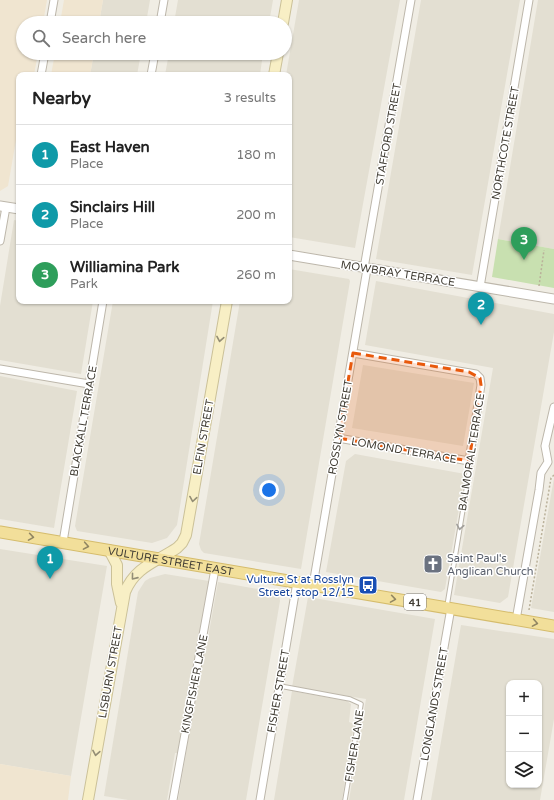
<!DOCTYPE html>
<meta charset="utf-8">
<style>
body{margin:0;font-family:"Varela Round",sans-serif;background:#f6f6f6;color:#222}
.controls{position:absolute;right:12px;bottom:12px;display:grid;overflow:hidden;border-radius:8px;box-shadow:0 1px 3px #0004}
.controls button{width:36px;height:36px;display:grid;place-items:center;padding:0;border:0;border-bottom:1px solid #e0e0e0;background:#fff;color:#222;font:20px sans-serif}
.you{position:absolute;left:269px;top:490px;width:14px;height:14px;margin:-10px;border:3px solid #fff;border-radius:50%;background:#1a73e8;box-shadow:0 0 0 6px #1a73e833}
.badge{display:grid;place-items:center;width:26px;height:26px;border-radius:50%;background:#d93025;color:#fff;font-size:13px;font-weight:700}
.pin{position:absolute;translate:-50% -33px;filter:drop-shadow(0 1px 2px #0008)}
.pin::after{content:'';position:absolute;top:21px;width:14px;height:12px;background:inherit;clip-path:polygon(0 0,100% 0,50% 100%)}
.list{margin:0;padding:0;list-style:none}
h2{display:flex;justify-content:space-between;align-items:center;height:52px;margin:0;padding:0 16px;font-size:17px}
h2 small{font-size:13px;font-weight:400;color:#767676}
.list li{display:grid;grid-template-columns:26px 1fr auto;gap:12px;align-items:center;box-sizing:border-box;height:60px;padding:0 16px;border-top:1px solid #e0e0e0}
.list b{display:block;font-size:15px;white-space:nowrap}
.list p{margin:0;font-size:13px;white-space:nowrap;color:#767676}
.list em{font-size:13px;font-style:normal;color:#767676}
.icon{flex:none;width:22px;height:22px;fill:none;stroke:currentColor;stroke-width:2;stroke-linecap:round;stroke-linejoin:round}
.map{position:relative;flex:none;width:554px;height:800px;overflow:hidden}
.search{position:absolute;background:#fff;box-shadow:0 1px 3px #0004;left:16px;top:16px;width:276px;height:44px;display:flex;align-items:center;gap:10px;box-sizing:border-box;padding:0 14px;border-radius:22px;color:#767676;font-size:15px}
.panel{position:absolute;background:#fff;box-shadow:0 1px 3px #0004;left:16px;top:72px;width:276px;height:232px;border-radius:8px}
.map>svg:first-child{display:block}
.residential{fill:#e3dfd2;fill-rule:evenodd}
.commercial{fill:#f0e5d0}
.green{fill:#c8e0b0}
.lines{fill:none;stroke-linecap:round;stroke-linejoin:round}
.service-casing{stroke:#bdb7ab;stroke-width:5.5}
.minor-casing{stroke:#bdb7ab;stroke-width:9}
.tertiary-casing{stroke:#bdb7ab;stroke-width:11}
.secondary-casing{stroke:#cbc198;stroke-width:12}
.primary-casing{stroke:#d5bc6c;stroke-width:13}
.path{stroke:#bab19a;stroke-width:1.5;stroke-dasharray:2 2;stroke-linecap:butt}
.service{stroke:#fff;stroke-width:3.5}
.minor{stroke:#fff;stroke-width:7}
.tertiary{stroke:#fff;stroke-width:9}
.secondary{stroke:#f8efc5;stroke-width:10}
.primary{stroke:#f2df9a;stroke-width:11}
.oneway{stroke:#938d75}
.oneway2{stroke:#a09e9a}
.oneway3{stroke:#918662}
.marked{fill:#e8590c;fill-opacity:0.2;stroke:#e8590c;stroke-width:3;stroke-dasharray:8 5;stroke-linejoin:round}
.labels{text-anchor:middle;stroke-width:3;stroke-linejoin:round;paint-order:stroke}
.shield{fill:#fff;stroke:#7a7771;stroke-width:1}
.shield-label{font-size:10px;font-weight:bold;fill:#413d34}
.street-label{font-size:11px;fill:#413d34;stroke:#fff}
.worship-label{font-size:11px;fill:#5b616d;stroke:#fff;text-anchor:start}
.transit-label{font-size:11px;fill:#164399;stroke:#fff;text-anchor:end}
</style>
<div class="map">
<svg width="554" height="800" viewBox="0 0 554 800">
<rect width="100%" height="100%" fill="#f0ede4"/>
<path class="residential" d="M103 0H150L146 23H99Z
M178 0H273L269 23H174Z
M299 0H400L355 248 289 237V75H286Z
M421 0H520L472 275 376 259Z
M538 0H554V249L498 239Z
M94 53H141L137 75H90Z
M169 53H263L260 75H165Z
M14 220 19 221V301H93L81 374 0 360V306Z
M289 269 349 279 350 281 301 569 204 553 201 550 199 544 240 301H289Z
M376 281 554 314V332L508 597 500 603 454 595 493 368 365 345Z
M113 301H213L177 525 167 538 152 543 77 531 75 526Z
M363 365 474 383 463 446 352 428Z
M0 376 77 391 54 528 0 519Z
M355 454 465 474 445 589 441 592 326 572 346 461Z
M554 478V612L531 608Z
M0 549 107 566 71 776 0 764Z
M165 574 209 581 179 753H175L167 800H128L104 796 138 592 145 581 150 578Z
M218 582 275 592 279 595 280 601 246 800H178L204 648 206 649Z
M308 597 435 619 404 800H349L366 699 292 687Z
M461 625 554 639V719L540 800H431ZM509 683H539V785H509Z
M292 691 347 701 351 704 349 722 354 724 342 800H274Z"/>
<path class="commercial" d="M0 0H47L43 23H23V53H38L34 75H19V116L16 140 8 186 0 191Z
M64 0H103L99 23H60Z
M55 53H94L90 75H51Z
M0 764 71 776 68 800H0Z"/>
<path class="green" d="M498 239 554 249V288L492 277Z"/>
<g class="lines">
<defs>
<path id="service" d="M447 606 469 473V461
M280 686 350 699 361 704 345 800"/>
<path id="minor" d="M50 23 54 0
M160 23 164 0
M41 75 45 53
M151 75 155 53
M0 241 6 207
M364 268 411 0
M480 287 529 0
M0 369 89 384
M338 438 469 461 481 385 480 378 476 374 353 353
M63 542 103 301
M313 585 367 269
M516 620 539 490 541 473 548 462 545 446 554 407
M173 800 215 569
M260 800 297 582
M417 800 451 608"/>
<path id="tertiary" d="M0 206 19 209
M289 255 554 299"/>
<path id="secondary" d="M283 23 287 0
M274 75 278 53
M109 550 117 565V584L121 603
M88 800 125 592C135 567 156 562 177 548L182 543 186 535 227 301"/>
<g id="primary">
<path id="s1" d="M0 532 554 626"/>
</g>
</defs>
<use href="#service" class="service-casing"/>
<use href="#minor" class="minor-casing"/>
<use href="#tertiary" class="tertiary-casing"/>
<use href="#secondary" class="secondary-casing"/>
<use href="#primary" class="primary-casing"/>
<path class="path" d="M539 286 544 250
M529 610 551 478 554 475"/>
<use href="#service" class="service"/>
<use href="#minor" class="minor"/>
<use href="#tertiary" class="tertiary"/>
<use href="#secondary" class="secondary"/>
<use href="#primary" class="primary"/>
</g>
<defs><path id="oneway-chevron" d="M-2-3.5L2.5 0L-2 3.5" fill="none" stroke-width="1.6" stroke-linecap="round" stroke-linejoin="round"/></defs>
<g class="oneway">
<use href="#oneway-chevron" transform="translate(220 339) rotate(100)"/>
<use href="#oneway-chevron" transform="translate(193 499) rotate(99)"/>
<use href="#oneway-chevron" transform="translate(134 577) rotate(129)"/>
<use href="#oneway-chevron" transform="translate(96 753) rotate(100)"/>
</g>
<use class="oneway2" href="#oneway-chevron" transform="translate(460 527) rotate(100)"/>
<g class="oneway3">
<use href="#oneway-chevron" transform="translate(31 537) rotate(9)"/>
<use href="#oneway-chevron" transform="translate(86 546) rotate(10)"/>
<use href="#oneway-chevron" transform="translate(393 599) rotate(9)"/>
<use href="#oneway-chevron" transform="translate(535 623) rotate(10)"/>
</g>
<path class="marked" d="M353 353 469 372 480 378 481 385 469 461 338 438Z"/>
<defs>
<symbol id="church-square" viewBox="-11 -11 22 22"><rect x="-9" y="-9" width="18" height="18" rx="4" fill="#6b7280" stroke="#fff"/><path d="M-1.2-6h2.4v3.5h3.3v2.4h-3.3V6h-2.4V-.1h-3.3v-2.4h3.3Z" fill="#fff"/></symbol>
<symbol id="bus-square" viewBox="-11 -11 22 22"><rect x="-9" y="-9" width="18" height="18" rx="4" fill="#1a4fb4" stroke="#fff"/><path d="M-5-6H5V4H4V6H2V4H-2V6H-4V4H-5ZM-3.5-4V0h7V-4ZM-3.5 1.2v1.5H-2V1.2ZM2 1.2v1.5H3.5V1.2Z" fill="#fff"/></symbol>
</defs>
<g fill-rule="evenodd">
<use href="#church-square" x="422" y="553" width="22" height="22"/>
<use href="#bus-square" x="357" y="574" width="22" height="22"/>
</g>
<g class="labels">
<rect class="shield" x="404" y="594" width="22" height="16" rx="3"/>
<g class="shield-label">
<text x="415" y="606">41</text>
</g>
<g class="street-label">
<text transform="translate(388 134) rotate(-80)" y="4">STAFFORD STREET</text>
<text transform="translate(505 143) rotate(-80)" y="4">NORTHCOTE STREET</text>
<text transform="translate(398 273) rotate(9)" y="4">MOWBRAY TERRACE</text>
<text transform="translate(83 421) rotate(-80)" y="4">BLACKALL TERRACE</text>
<text transform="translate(340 427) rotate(-80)" y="4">ROSSLYN STREET</text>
<text transform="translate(203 437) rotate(-80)" y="4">ELFIN STREET</text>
<text transform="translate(404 450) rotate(10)" y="4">LOMOND TERRACE</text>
<text transform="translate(471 452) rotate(-81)" y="4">BALMORAL TERRACE</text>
<text dy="4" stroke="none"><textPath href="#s1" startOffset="173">VULTURE STREET EAST</textPath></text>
<text transform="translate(110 672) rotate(-80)" y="4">LISBURN STREET</text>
<text transform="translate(194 684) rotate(-79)" y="4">KINGFISHER LANE</text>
<text transform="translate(278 691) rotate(-80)" y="4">FISHER STREET</text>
<text transform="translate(434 704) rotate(-80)" y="4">LONGLANDS STREET</text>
<text transform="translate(354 746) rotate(-81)" y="4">FISHER LANE</text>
</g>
<g class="worship-label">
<text x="447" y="562">Saint Paul's<tspan x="447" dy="13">Anglican Church</tspan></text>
</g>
<g class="transit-label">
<text x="354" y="583">Vulture St at Rosslyn<tspan x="354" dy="13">Street, stop 12/15</tspan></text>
</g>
</g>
</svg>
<div class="controls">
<button>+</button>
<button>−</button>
<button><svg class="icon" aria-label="layers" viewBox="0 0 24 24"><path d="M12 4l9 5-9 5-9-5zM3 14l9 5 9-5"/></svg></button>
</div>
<div class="you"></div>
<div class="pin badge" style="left:50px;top:579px;background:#0f9aa8">1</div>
<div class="pin badge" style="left:481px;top:325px;background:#0f9aa8">2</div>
<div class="pin badge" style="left:524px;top:260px;background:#2e9e5b">3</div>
<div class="search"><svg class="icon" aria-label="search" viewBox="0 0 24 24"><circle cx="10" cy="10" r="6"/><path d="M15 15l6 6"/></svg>Search here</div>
<section class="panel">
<h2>Nearby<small>3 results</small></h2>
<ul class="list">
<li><span class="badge" style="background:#0f9aa8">1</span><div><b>East Haven</b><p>Place</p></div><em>180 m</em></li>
<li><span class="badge" style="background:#0f9aa8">2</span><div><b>Sinclairs Hill</b><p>Place</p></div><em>200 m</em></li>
<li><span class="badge" style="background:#2e9e5b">3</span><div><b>Williamina Park</b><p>Park</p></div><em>260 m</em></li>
</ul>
</section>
</div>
